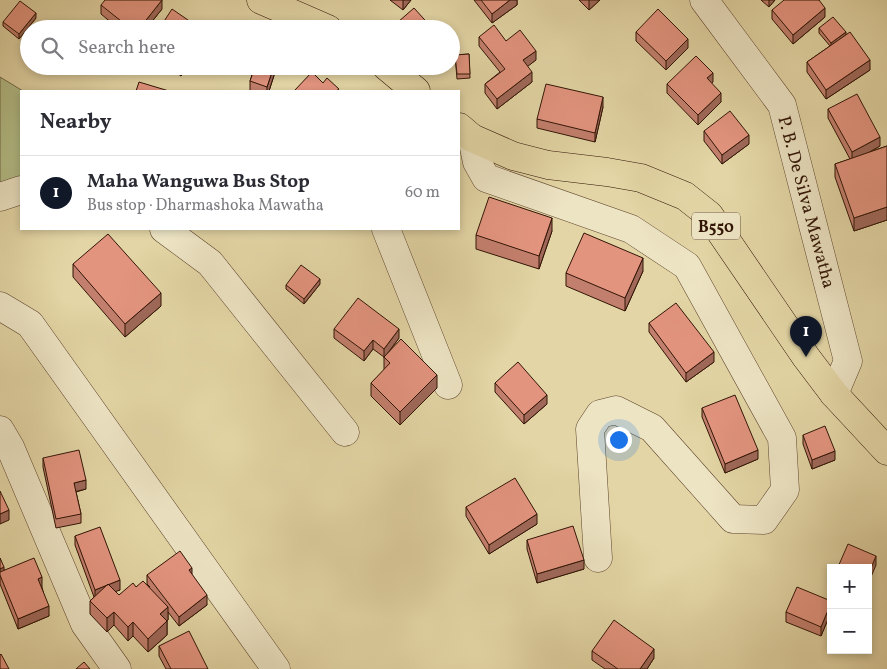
<!DOCTYPE html>
<meta charset="utf-8">
<style>
body{margin:0;font-family:Vollkorn,serif;background:#f2f2f3;color:#2b2b33}
.controls{position:absolute;right:15px;bottom:15px;display:grid;overflow:hidden;border-radius:0px;box-shadow:0 2px 8px #0003}
.controls button{width:45px;height:45px;display:grid;place-items:center;padding:0;border:0;border-bottom:1px solid #e1e1e2;background:#fff;color:#2b2b33;font:25px sans-serif}
.you{position:absolute;left:618px;top:439px;width:18px;height:18px;margin:-12px;border:4px solid #fff;border-radius:50%;background:#1a73e8;box-shadow:0 0 0 8px #1a73e833}
.badge{display:grid;place-items:center;width:32px;height:32px;border-radius:50%;background:#111827;color:#fff;font-size:16px;font-weight:700}
.pin{position:absolute;translate:-50% -41px;filter:drop-shadow(0 1px 2px #0008)}
.pin::after{content:'';position:absolute;top:26px;width:18px;height:15px;background:inherit;clip-path:polygon(0 0,100% 0,50% 100%)}
.list{margin:0;padding:0;list-style:none}
h2{display:flex;justify-content:space-between;align-items:center;height:65px;margin:0;padding:0 20px;font-size:21px}
h2 small{font-size:16px;font-weight:400;color:#7c7c81}
.list li{display:grid;grid-template-columns:32px 1fr auto;gap:15px;align-items:center;box-sizing:border-box;height:75px;padding:0 20px;border-top:1px solid #e1e1e2}
.list b{display:block;font-size:19px;white-space:nowrap}
.list p{margin:0;font-size:16px;white-space:nowrap;color:#7c7c81}
.list em{font-size:16px;font-style:normal;color:#7c7c81}
.icon{flex:none;width:28px;height:28px;fill:none;stroke:currentColor;stroke-width:2;stroke-linecap:round;stroke-linejoin:round}
.map{position:relative;flex:none;width:887px;height:669px;overflow:hidden}
.search{position:absolute;background:#fff;box-shadow:0 2px 8px #0003;left:20px;top:20px;width:440px;height:55px;display:flex;align-items:center;gap:12px;box-sizing:border-box;padding:0 18px;border-radius:28px;color:#7c7c81;font-size:19px}
.panel{position:absolute;background:#fff;box-shadow:0 2px 8px #0003;left:20px;top:90px;width:440px;height:140px;border-radius:0px}
.map>svg:first-child{display:block}
.green{fill:#b3bd87;stroke:#726846}
.lines{fill:none;stroke-linecap:round;stroke-linejoin:round}
.minor-casing{stroke:#5e442d;stroke-width:29}
.major-casing{stroke:#311405;stroke-width:29}
.minor{stroke:#ede4c4;stroke-width:28}
.major{stroke:#e3d5a5;stroke-width:28}
.wall{fill:#c37f6d;stroke:#311405}
.shaded-wall{fill:#9f6859;stroke:#311405}
.building{fill:#e3947f;stroke:#311405}
.labels{text-anchor:middle;stroke-width:4.5;stroke-linejoin:round;paint-order:stroke}
.shield{fill:#ede4c4;stroke:#69523e;stroke-width:1}
.shield-label{font-size:16px;font-weight:bold;fill:#311405}
.street-label{font-size:18px;fill:#311405;stroke:#ede4c4}
</style>
<div class="map">
<svg width="887" height="669" viewBox="0 0 887 669">
<rect width="100%" height="100%" fill="#e3d5a5"/>
<filter id="stains"><feTurbulence type="fractalNoise" baseFrequency=".004" numOctaves="4"/><feColorMatrix values="0 0 0 0 .2 0 0 0 0 .09 0 0 0 0 .02 0 0 0 .5 -.17"/></filter>
<radialGradient id="worn" r=".72"><stop offset=".6" stop-color="#630" stop-opacity="0"/><stop offset="1" stop-color="#630" stop-opacity=".3"/></radialGradient>
<path class="green" d="M0 77 23 91H21V190L0 197Z"/>
<g class="lines">
<defs>
<path id="minor" d="M704 0 782 105 848 361 834 394
M472 138 477 162 486 178 631 229 687 266 782 438 785 490 764 520 733 519 652 428 616 410 600 414 590 429 598 558
M0 197 21 190
M164 229 210 263 345 432
M386 229 448 385
M0 306 30 324 276 669
M0 430 10 447 85 624 117 669"/>
<path id="major" d="M261 0 328 29
M386 66 416 91
M459 127 472 138 513 156 548 165 607 172 641 178 685 196 709 215 806 357 834 394 887 451"/>
</defs>
<use href="#minor" class="minor-casing"/>
<use href="#major" class="major-casing"/>
<use href="#minor" class="minor"/>
<use href="#major" class="major"/>
</g>
<path class="wall" d="M390 0H411L403 10Z
M474 0H517V5L492 23Z
M579 0H600L589 10Z
M761 0H775L769 7Z
M101 5 162 9 146 29H119L101 14Z
M772 10 825 17 793 44 772 19Z
M36 18 19 39 3 26V22Z
M398 22 433 29H398Z
M819 28 846 35 870 70 826 99 807 72V62L830 46 819 33Z
M636 32 688 48 666 70 636 41Z
M479 37 506 41 536 60 527 66 532 82 497 109 485 93V84L500 72 479 46Z
M469 54 470 78 457 79 455 55Z
M167 66H188L181 76Z
M232 66H277L269 91H250V81L252 75 232 69Z
M713 82 711 83 721 102 698 125 667 93V84Z
M603 107 595 142 537 128V119Z
M828 109 880 146 869 152 887 146V220L854 231 835 177V164L850 159 828 118Z
M704 131 749 144 722 164 704 141Z
M552 231 539 269 476 249V235Z
M73 264 161 306 125 337 73 277Z
M643 271 625 311 566 286V273Z
M320 284 304 304 286 289V285Z
M649 323 714 362 686 382 649 332Z
M334 329 399 338 389 352 437 388 400 425 371 396V383L384 370V357L373 349 364 361 334 338Z
M495 383 547 404 524 424 495 392Z
M702 408 758 459 725 473 702 417Z
M803 435 835 460 812 469 803 444Z
M43 458 86 489 76 492 81 514V523L56 528 43 467Z
M466 507 537 524 489 554 466 516Z
M75 536 120 590 115 591 119 595 136 587H150L147 584V575H192L207 605 179 626 168 612V620L167 621V635L148 652 133 636 128 641 114 625 107 632 90 614V601L94 597 75 545Z
M527 540 584 569 537 583 527 549Z
M0 558 4 570 42 587 49 616 18 629 0 584Z
M831 601V612L821 636 786 622V612Z
M159 646 208 669H166L159 656Z
M592 651 654 658 647 669H605L592 660Z"/>
<path class="shaded-wall" d="M162 0V9L146 29H139Z
M403 0H411L403 10Z
M510 0H517V5L492 23V14Z
M589 0H600L589 10Z
M769 0H775L769 7Z
M825 8V17L793 44V35Z
M36 13V18L19 39V34Z
M846 32V37L831 48V43Z
M688 39V48L666 70V61Z
M536 51V60L523 70V60Z
M870 60V70L826 99V90Z
M182 66H188L181 76V67Z
M274 66H277L269 91H267V87Z
M532 72V82L497 109V99Z
M713 73V82L707 88V78Z
M721 93V102L698 125V115Z
M603 97V107L595 142V133Z
M749 135V144L722 164V155Z
M880 137V146L852 162V152Z
M887 207V220L854 231V218Z
M552 218V231L539 269V256Z
M643 258V271L625 311V298Z
M320 279V284L304 304V299Z
M161 293V306L125 337V324Z
M399 329V338L384 358V349Z
M373 340V349L364 361V351Z
M714 352V362L686 382V373Z
M437 375V388L400 425V412Z
M547 395V404L524 424V415Z
M758 450V459L725 473V464Z
M835 451V460L812 469V460Z
M86 480V489L74 492V483Z
M9 510V520L0 524V514Z
M537 514V524L489 554V545Z
M876 556V565L868 584V575Z
M584 560V569L537 583V574Z
M4 567V576L0 575V569Z
M192 568V577L189 570Z
M42 577V587L38 588V579Z
M120 580V590L95 599V590Z
M207 595V605L179 626V617Z
M831 603V612L821 636V627Z
M49 606V616L18 629V619Z
M168 607V620L160 628 167 621V635L148 652V639L160 614Z
M114 612V625L107 632V618Z
M133 622V636L128 641V627Z
M654 649V658L647 669H640Z"/>
<path class="building" d="M105 0H162L139 29H131L101 5Z
M481 0H510L492 14Z
M784 0H819L825 8 793 35 772 10Z
M20 1 36 13 19 34 3 22Z
M414 8 433 29H405L398 22Z
M172 9 201 29H159Z
M658 9 688 39 666 61 636 32Z
M833 17 846 32 831 43 819 28Z
M494 25 506 41 520 30 536 51 523 60 532 72 497 99 485 84 505 69 479 37Z
M850 32 870 60 826 90 807 62Z
M469 54 470 74H457L455 55Z
M696 56 713 73 707 78 721 93 698 115 667 84Z
M253 66H274L267 87 250 81 255 67Z
M312 72 323 83 327 78 339 89 336 91H294Z
M139 82 169 91H136Z
M546 84 603 97 595 133 537 119Z
M857 94 880 137 852 152 828 109Z
M730 111 749 135 722 155 704 131Z
M887 146V207L854 218 835 164Z
M489 197 552 218 539 256 476 235Z
M584 233 643 258 625 298 566 273Z
M108 234 161 293 125 324 73 264Z
M301 265 320 279 304 299 286 285Z
M358 298 399 329 384 349 373 340 364 351 334 329Z
M676 303 714 352 686 373 649 323Z
M401 339 437 375 400 412 371 383 390 363 384 357Z
M518 362 547 395 524 415 495 383Z
M735 395 758 450 725 464 702 408Z
M825 426 835 451 812 460 803 435Z
M79 450 86 480 74 483 81 514 56 519 43 458Z
M515 478 537 514 489 545 466 507Z
M0 491 9 510 0 514Z
M573 526 584 560 537 574 527 540Z
M100 527 120 580 95 590 75 536Z
M848 544 876 556 868 575V568L838 567Z
M180 551 192 568 189 570 207 595 179 617 147 575Z
M0 558 4 567 0 569Z
M34 558 42 577 38 579 49 606 18 619 0 575V572Z
M143 581 168 607 160 614 167 621 148 639 133 622 128 627 114 612 107 618 90 601 108 584 119 595 133 583 136 587Z
M797 587 831 601V603L821 627 786 612Z
M614 620 654 649 640 669H618L592 651Z
M189 631 208 669H171L159 646Z
M1 654 9 669H0V655Z
M84 662 90 669H76Z"/>
<g class="labels">
<rect class="shield" x="692" y="212.5" width="48" height="27" rx="4"/>
<g class="shield-label">
<text x="716" y="232">B550</text>
</g>
<g class="street-label">
<text transform="translate(807 202) rotate(75)" y="6">P. B. De Silva Mawatha</text>
</g>
</g>
<rect width="100%" height="100%" filter="url(#stains)"/>
<rect width="100%" height="100%" fill="url(#worn)"/>
</svg>
<div class="controls">
<button>+</button>
<button>−</button>
</div>
<div class="you"></div>
<div class="pin badge" style="left:806px;top:357px">1</div>
<div class="search"><svg class="icon" aria-label="search" viewBox="0 0 24 24"><circle cx="10" cy="10" r="6"/><path d="M15 15l6 6"/></svg>Search here</div>
<section class="panel">
<h2>Nearby<small></small></h2>
<ul class="list">
<li><span class="badge">1</span><div><b>Maha Wanguwa Bus Stop</b><p>Bus stop · Dharmashoka Mawatha</p></div><em>60 m</em></li>
</ul>
</section>
</div>
